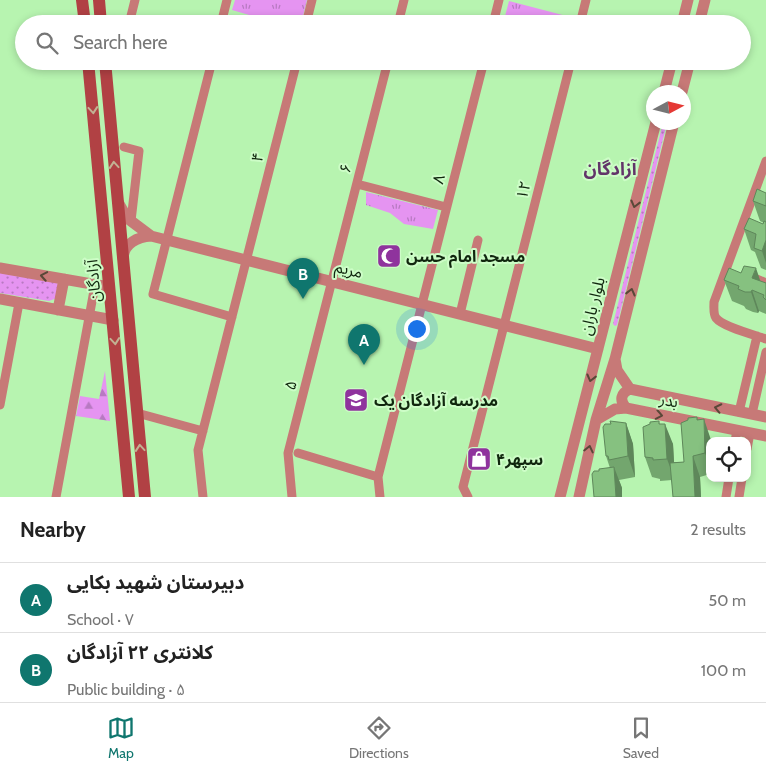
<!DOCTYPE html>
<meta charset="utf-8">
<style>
body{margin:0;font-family:Cabin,"Noto Sans Arabic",sans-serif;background:#f2f2f2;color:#222}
.controls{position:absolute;right:15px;bottom:15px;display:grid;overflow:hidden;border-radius:10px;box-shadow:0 2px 8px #0003}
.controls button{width:45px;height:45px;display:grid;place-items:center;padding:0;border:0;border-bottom:1px solid #e0e0e0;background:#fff;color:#222;font:25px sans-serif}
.compass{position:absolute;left:646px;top:85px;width:45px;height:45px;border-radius:50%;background:#fff;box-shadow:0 2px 8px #0003;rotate:83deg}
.you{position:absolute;left:416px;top:328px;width:18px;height:18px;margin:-12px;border:4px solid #fff;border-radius:50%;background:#1a73e8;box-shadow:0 0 0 8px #1a73e833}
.badge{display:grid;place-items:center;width:32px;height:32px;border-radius:50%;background:#0f766e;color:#fff;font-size:16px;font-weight:700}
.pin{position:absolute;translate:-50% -41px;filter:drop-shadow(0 1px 2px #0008)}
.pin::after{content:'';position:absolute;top:26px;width:18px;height:15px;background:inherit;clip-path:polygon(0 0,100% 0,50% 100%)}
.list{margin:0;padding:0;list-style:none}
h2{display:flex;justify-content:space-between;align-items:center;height:65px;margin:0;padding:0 20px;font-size:21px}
h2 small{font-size:16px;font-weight:400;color:#767676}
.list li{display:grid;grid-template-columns:32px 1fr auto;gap:15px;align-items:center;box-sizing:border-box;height:70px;padding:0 20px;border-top:1px solid #e0e0e0}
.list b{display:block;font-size:19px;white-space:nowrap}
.list p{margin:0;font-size:16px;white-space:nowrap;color:#767676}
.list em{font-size:16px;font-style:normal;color:#767676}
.icon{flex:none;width:28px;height:28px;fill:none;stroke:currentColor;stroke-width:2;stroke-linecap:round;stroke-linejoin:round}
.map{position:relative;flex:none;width:766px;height:497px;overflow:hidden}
.search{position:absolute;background:#fff;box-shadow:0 2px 8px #0003;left:15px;right:15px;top:15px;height:55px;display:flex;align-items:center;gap:12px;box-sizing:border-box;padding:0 18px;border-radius:28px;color:#767676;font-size:19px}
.sheet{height:205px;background:#fff}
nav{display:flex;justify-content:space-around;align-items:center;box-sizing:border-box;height:70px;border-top:1px solid #e0e0e0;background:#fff;font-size:14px;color:#767676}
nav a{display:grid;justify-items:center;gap:2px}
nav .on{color:#0f766e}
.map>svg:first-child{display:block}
.grass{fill:url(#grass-dots)}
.forest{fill:url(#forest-firs)}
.park{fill:url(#park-tufts)}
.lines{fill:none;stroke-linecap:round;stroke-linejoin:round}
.minor{stroke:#c77977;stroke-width:9}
.tertiary{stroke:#c77977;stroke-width:11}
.secondary{stroke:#b14144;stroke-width:12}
.wall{fill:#73a66e}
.shaded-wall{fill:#5e875a}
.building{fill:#86c180;stroke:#5e875a}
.oneway{stroke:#c2b293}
.oneway2{stroke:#594838}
.labels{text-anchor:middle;stroke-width:4;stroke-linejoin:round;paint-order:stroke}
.street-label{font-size:16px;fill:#10270e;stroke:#cdfdc7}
.poi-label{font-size:16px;font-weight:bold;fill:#10270e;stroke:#cdfdc7;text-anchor:start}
.neighbourhood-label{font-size:18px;font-weight:bold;fill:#623469;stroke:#cdfdc7}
</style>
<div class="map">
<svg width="766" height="497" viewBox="0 0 766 497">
<defs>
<pattern id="grass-dots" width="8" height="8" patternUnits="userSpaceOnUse" patternTransform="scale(1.25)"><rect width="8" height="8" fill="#e594f1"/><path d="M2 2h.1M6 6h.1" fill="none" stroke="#b879c2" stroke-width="1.8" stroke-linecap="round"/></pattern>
<pattern id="forest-firs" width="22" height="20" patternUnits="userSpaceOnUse" patternTransform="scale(1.25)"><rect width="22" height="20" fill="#e594f1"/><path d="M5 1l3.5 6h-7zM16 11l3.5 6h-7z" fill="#b879c2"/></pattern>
<pattern id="park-tufts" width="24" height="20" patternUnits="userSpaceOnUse" patternTransform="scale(1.25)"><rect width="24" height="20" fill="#e594f1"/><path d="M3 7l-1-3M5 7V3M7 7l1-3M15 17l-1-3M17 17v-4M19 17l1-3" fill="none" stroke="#b879c2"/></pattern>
</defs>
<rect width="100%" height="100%" fill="#b7f4b0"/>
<path class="grass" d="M663 123H667L617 325 615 326 613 324Z
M0 269 51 279 60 285 57 298 49 301 0 293Z"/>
<path class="forest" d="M105 371 110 421 76 416 80 396 99 399Z"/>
<path class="park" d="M235 0H307L301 24H280L232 10Z
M509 1 574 18 573 24H503Z
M366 192 438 210 433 229 404 224 390 213 366 205Z"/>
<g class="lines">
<path class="minor" d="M129 24 135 0
M221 24 227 0
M306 24 312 0
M398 24 404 0
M493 24 499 0
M580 24 586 0
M212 61 153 294 232 317
M124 147 139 151 131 221
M766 161 714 302C714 307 713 314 716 318 723 327 755 335 766 339
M357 184 446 207
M750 276 766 283
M460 314 478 240
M0 405 19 303
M739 412 757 336
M137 413 203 431
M752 414 766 352
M735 441 737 431
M747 449 750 433
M298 453 378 477
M56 497 95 285
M203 497 198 450 297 61
M292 497 288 453 388 61
M380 497 378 477 484 61
M468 497 463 487 571 61
M726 497 729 478
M739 497 742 478"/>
<path class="tertiary" d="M682 24 688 0
M699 24 705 0
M664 92 672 61
M682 92 690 61
M118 202 127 218 151 236
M123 258C124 243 138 237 151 236L598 349
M0 268 109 287
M0 299 113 320
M58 310 64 279
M615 359 617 370 630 389 766 417
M626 408C619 400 621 393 630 389
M596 420 615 409 626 408 766 436
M560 497 656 122
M579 497 596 420 615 359 674 122"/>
<path class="secondary" d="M82 0 85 24
M99 0 101 24
M88 61 129 497
M105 61 145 497"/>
</g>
<path class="wall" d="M766 193V270L761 268 755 252 751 250 744 229 763 224 764 223 760 221 753 201Z
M724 280 760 281 766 283V314L759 311 758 313 753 312 746 309 744 306 732 301Z
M698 420 710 441V474L700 477 701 497H673L672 480 660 481V479L652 477 645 457 660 424 673 444 674 462H684Z
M626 423 633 444 635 477 619 480 622 488V497H594L599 471 610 468 606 456Z"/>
<path class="shaded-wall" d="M766 240V263L762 251Z
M756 268 763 289 752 278Z
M752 290 759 311 758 313 751 292Z
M697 417 705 438 704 419 711 440V441H710V465L705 453Z
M659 421 666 442 665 424 673 444 675 480 667 459Z
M626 423 633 444 635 477 628 456Z
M693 456 700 477 701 497H695Z
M614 467 622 488V497H616Z"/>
<path class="building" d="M757 189 766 193V206L753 201Z
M749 218 763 224 764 221 766 222V240L762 251 754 248 756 234 744 229Z
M744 266 756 268 752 278 766 283V300L763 297 764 295 752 290 751 292H745L738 289 739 286 724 280 729 268 741 273Z
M697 417V420L704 419 705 453 693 456 695 497H673L670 463 684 462 681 423 688 420V418Z
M610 421 626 423 628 456 609 460 608 456H606L603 427 605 424H611Z
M659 421V424H665L667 459 653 460V458L645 457 643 427 650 424V422Z
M614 467 616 497H594L592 474 594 471H599V469Z"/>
<defs><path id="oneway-chevron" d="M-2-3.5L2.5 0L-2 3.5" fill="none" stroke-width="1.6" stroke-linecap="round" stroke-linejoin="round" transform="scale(1.25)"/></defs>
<g class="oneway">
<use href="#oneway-chevron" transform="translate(93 110) rotate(85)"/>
<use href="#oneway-chevron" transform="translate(114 165) rotate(-95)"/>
<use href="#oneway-chevron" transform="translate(115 341) rotate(85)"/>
<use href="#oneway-chevron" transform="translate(140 448) rotate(-95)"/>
</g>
<g class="oneway2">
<use href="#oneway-chevron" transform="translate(635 204) rotate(104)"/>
<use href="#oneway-chevron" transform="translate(44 276) rotate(-170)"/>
<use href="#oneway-chevron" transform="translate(631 292) rotate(-76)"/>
<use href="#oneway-chevron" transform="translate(591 378) rotate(104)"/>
<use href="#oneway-chevron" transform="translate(718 408) rotate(-168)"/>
<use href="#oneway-chevron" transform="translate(659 415) rotate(11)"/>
<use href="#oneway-chevron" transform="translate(589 449) rotate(-77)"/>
</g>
<defs>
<symbol id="mosque-square" viewBox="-11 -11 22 22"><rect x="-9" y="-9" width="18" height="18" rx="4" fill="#8f339d" stroke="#cdfdc7"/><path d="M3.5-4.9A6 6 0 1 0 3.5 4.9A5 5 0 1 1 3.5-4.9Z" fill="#fff"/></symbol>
<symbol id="school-square" viewBox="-11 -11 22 22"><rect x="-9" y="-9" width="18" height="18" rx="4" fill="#8f339d" stroke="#cdfdc7"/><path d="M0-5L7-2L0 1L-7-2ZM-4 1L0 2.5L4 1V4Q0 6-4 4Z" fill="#fff"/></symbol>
<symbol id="shop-square" viewBox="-11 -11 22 22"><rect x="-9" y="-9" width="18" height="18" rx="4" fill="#8f339d" stroke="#cdfdc7"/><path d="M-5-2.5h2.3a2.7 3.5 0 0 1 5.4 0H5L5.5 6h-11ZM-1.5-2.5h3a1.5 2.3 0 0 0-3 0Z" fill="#fff"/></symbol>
</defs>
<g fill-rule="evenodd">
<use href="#mosque-square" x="375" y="242" width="28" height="28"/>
<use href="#school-square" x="342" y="386" width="28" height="28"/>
<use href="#shop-square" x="465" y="445" width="28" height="28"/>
</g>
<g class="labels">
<g class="street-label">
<text transform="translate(257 157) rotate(-76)" y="6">۴</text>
<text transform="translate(345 168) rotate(-76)" y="6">۶</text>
<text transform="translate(438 179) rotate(-76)" y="6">۸</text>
<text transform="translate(523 190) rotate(-76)" y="6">۱۲</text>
<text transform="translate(349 269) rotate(14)" y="6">مریم</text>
<text transform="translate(93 281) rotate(-95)" y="6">آزادگان</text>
<text transform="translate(592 306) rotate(-76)" y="6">بلوار باران</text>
<text transform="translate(290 385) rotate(-76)" y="6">۵</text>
<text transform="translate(669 400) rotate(11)" y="6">بدر</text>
</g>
<g class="poi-label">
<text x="406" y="262">مسجد امام حسن</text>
<text x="374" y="406">مدرسه آزادگان یک</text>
<text x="496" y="465">سپهر۴</text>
</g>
<g class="neighbourhood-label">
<text x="610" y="175">آزادگان</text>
</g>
</g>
</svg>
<div class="controls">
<button><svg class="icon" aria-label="locate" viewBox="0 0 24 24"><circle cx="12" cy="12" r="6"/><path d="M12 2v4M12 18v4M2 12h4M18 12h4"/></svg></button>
</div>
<svg class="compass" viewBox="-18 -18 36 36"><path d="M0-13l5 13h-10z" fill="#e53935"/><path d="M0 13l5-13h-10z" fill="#767676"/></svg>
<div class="you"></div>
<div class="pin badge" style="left:364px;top:365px">A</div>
<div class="pin badge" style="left:303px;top:299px">B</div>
<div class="search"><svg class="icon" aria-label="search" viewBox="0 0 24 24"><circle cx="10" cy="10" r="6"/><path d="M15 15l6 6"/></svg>Search here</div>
</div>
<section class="sheet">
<h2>Nearby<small>2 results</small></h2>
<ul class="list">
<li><span class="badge">A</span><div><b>دبیرستان شهید بکایی</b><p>School · ۷</p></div><em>50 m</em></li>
<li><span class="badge">B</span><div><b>کلانتری ۲۲ آزادگان</b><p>Public building · ۵</p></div><em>100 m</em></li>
</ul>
</section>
<nav>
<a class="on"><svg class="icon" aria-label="map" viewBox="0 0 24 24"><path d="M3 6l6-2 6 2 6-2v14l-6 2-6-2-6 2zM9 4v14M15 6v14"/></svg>Map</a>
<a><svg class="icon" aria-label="directions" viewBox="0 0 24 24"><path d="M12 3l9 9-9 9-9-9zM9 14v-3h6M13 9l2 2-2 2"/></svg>Directions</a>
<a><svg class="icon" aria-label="saved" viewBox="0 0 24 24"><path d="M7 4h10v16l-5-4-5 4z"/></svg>Saved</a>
</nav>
